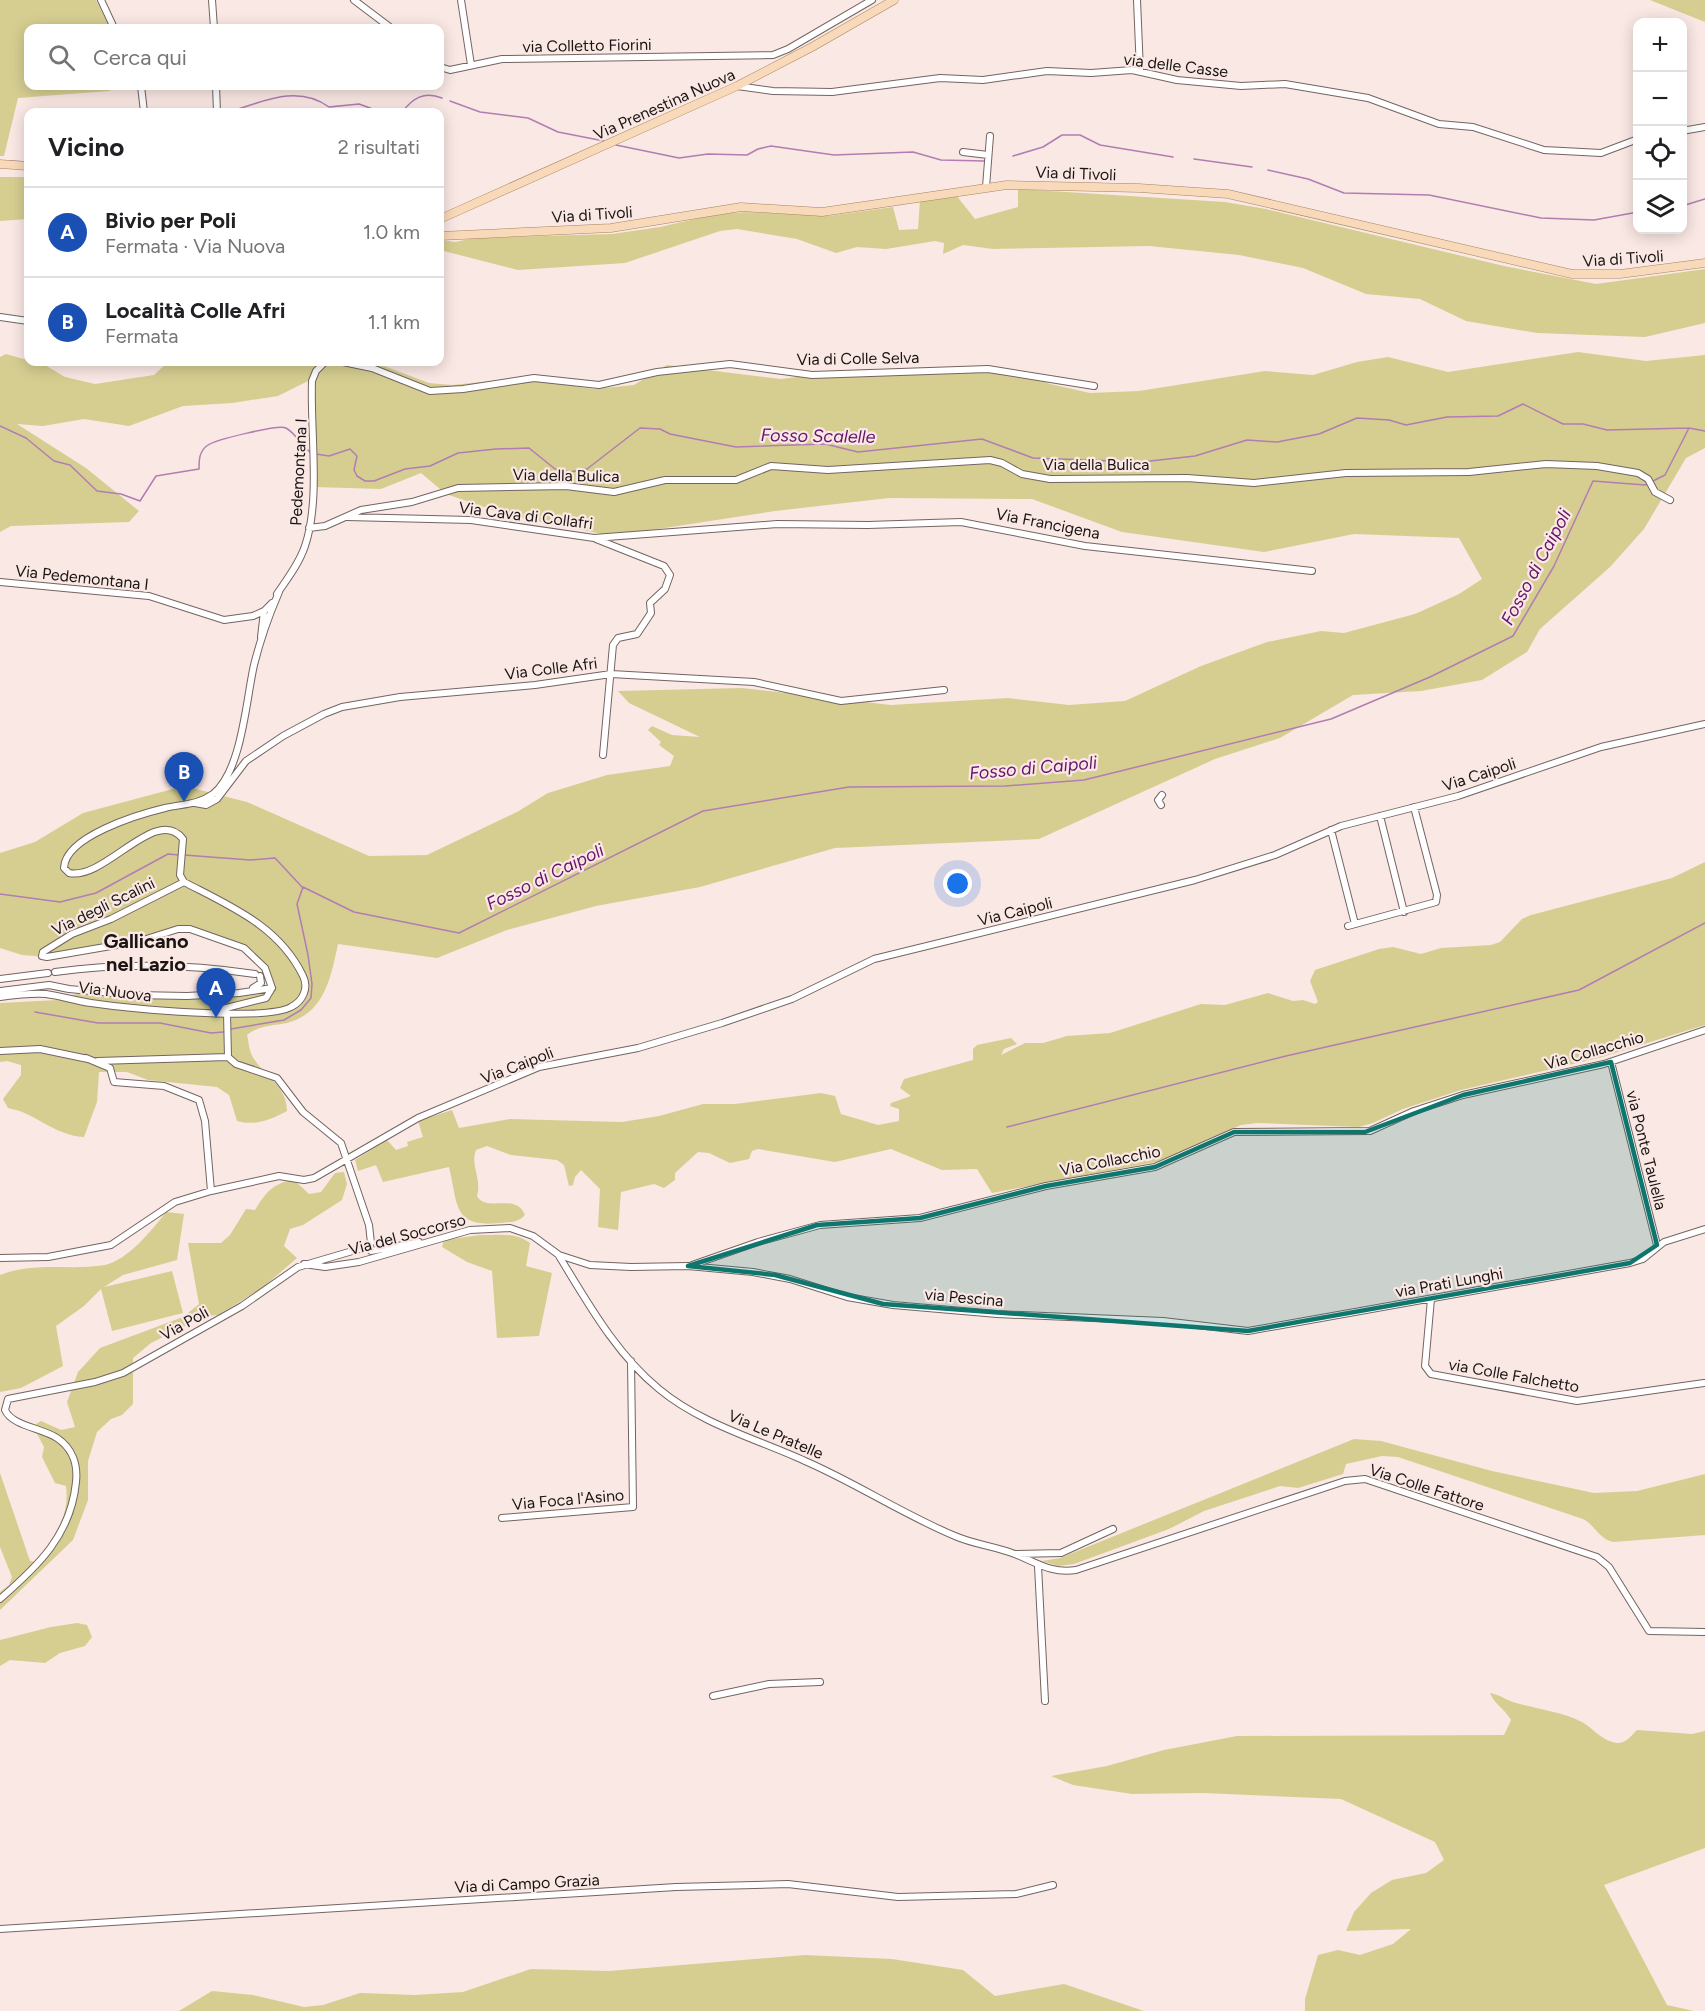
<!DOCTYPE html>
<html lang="it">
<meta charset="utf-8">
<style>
body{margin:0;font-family:Figtree,sans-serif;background:#f2f2f2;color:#202124}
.controls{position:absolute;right:18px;top:18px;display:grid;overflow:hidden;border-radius:12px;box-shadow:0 3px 15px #0003}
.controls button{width:54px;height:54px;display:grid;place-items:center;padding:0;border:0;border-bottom:2px solid #e0e0e0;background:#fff;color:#202124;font:30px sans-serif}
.you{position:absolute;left:958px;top:884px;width:21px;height:21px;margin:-15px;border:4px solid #fff;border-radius:50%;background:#1a73e8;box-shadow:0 0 0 9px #1a73e833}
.badge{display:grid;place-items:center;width:39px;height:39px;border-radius:50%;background:#307084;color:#fff;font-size:20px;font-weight:700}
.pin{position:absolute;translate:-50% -50px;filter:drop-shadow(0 2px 3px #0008)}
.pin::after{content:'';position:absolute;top:32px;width:21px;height:18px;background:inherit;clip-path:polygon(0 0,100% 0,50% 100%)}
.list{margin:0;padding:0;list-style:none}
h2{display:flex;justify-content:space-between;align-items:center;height:78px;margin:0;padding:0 24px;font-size:26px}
h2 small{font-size:20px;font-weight:400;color:#757577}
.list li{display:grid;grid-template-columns:39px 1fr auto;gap:18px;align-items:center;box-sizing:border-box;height:90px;padding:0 24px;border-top:2px solid #e0e0e0}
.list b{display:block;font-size:22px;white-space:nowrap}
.list p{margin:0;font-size:20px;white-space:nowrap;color:#757577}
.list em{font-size:20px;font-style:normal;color:#757577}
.icon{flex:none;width:33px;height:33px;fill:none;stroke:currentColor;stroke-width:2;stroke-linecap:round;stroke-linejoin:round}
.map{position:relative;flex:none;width:1705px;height:2011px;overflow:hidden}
.search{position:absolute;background:#fff;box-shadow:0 3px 15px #0003;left:24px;top:24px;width:420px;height:66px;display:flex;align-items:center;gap:15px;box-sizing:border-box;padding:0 21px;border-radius:12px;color:#757577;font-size:22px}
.panel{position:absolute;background:#fff;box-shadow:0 3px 15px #0003;left:24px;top:108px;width:420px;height:258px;border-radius:12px}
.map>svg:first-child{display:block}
.green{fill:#d6ce91}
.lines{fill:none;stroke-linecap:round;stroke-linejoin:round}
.stream{stroke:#b17db2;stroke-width:1.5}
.minor-casing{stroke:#746461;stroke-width:8}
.major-casing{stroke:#a78460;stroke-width:9}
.minor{stroke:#fff;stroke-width:6}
.major{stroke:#f8d9b9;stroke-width:8}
.marked{fill:#0f766e;fill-opacity:0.2;stroke:#0f766e;stroke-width:4.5;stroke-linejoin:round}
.labels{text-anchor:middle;stroke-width:4.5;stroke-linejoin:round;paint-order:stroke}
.street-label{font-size:16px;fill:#1a1413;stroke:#fae8e4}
.water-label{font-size:18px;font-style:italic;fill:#67126e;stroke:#fae8e4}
.quarter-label{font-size:20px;font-weight:bold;fill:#1a1413;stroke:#fae8e4}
</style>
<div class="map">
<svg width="1705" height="2011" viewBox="0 0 1705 2011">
<rect width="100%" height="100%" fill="#fae8e4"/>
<path class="green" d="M0 0H96L110 28H28V86H114L109 91 18 98 4 156H0Z
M1650 0H1705V22Z
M0 177H28V219L0 221Z
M1018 189 1225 202 1266 209 1504 266 1596 284 1705 269V323L1645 337 1537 333 1466 321 1420 299 1366 294 1303 268 1239 255 1149 246 993 249 963 245 943 254 944 243 935 241 886 249 857 247 836 253 797 239 737 229 720 231 625 263 518 270 440 250V240L455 242 474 238 612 234 660 227 717 214 746 212 828 216 893 207 899 230 918 229 920 200 956 195 975 219 1018 207Z
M1578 352 1646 361 1705 355V448L1686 458 1644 529 1610 567 1540 629 1527 652 1482 680 1421 691 1353 695 1280 738 1215 759 1039 839 835 848 700 887 596 906 507 930 437 958 338 944C331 977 325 1013 287 1023 272 1026 260 1025 247 1035 249 1043 249 1052 254 1059 266 1077 287 1087 287 1111 270 1120 256 1126 237 1121L229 1095 217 1087 148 1080 127 1072H99L97 1102 84 1137C53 1135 36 1113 8 1108L3 1099 21 1075V1065L7 1061 0 1062V1003L58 1000 79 993 104 992 108 996C161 1001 215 1000 268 991L269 976 244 948 190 929 47 957 22 955 0 948V853L35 842 83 813 184 786 247 802 369 856 427 855 517 812 548 793 607 775 670 766 674 756 659 745 661 742 648 730 652 726 672 735 700 737 629 703 618 691 742 688 891 705 1008 698 1069 705 1125 701 1201 666 1267 642 1321 631 1344 633 1415 614 1459 594 1482 579 1459 538 1354 534 1264 552 1122 532 1032 499 889 498 775 511 612 536 507 515 446 494 421 473 381 489 313 487 314 378 278 396 232 403 183 406 129 426 84 419 43 426 17 424 86 468 139 511 129 522 11 526 0 532V357L6 354 45 365 65 377 95 384 154 375 168 362H374L429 383 452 385 522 378 594 389 634 385 667 365 781 379 864 369H924L1020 373 1050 384 1090 393 1139 391 1265 371 1313 375 1357 362 1388 357 1448 372Z
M1705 862V1025L1599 1058 1461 1090 1403 1109 1373 1123 1359 1127 1258 1123 1241 1125 1161 1161 992 1193 977 1169 942 1170 891 1149 835 1162 758 1149 752 1151 749 1159 730 1163 709 1153 698 1152 675 1173V1180L664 1188 654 1184 621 1192 618 1230 598 1227 600 1189 581 1170 575 1177 573 1185 569 1186 564 1165 557 1160 511 1155 487 1146 476 1150C470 1165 482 1178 477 1196 486 1213 516 1192 525 1215 518 1223 509 1222 499 1223 452 1228 458 1203 449 1167L383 1182 376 1165 358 1171 355 1160 387 1140 396 1150 408 1146 407 1142 423 1137 418 1121 452 1110 459 1128 510 1119 622 1122 659 1116 703 1104H735L821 1093 835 1096 841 1114 878 1125 899 1121V1109L890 1106 891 1103 911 1096 900 1088 904 1079 973 1060V1049L977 1045 1011 1038 1017 1044 1004 1049 1001 1055 1025 1043H1043L1067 1036 1110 1033 1201 1004 1225 1005 1268 993 1293 1001 1303 1000 1315 1004 1318 1002 1310 981 1315 970 1379 949 1393 947 1421 954 1441 948 1491 945 1500 942 1522 919 1531 915 1672 878Z
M344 1172 347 1184 342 1200 303 1225 290 1229 284 1246 297 1258 261 1289 218 1315 205 1316 151 1343 133 1358V1404L122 1415 111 1419 97 1432 88 1461V1500L73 1540 0 1610V1592L9 1585 12 1577 0 1547V1473L30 1561 36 1562C54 1538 70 1517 66 1486L55 1483 42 1457 44 1447 33 1426 41 1421 61 1430 75 1427 67 1402 70 1394 78 1372 100 1348 183 1317 199 1304 188 1243H221L230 1235 246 1209 255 1210C266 1192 273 1183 294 1180L309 1194 321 1192 335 1173Z
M166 1212 184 1214 177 1260 123 1275 104 1287 172 1271 183 1313 112 1331 101 1289 84 1306 56 1326 63 1366 21 1388 0 1392V1275C37 1261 68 1271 105 1265 128 1260 152 1230 166 1212Z
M480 1235C498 1235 515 1232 530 1243L526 1266 552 1273 539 1336 497 1338 492 1271 467 1262 442 1247 444 1240Z
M1354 1439 1381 1441 1492 1471 1594 1493 1637 1491 1705 1474V1535L1613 1542C1599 1539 1596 1526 1583 1519L1398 1457 1382 1456 1346 1464 1343 1474 1298 1488 1280 1486 1204 1511 1169 1529 1074 1564 1058 1566 1042 1561 1060 1558Z
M77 1623 87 1625 92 1637 85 1646 60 1653 45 1663 10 1660 0 1666V1640L51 1627Z
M1490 1693C1501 1695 1509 1702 1520 1704 1541 1710 1562 1712 1582 1722 1594 1729 1603 1742 1618 1743 1626 1743 1631 1736 1637 1730L1692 1734 1705 1731V1848L1604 1885 1667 2005 1694 2011H1305V1999L1318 1955 1338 1950 1360 1955 1393 1944 1411 1929 1346 1931 1354 1912 1371 1893 1392 1880 1426 1873 1444 1860 1435 1842 1341 1799 1203 1793 1132 1794 1073 1785 1051 1776 1107 1766 1164 1750 1237 1736 1504 1735 1511 1720C1505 1709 1494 1704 1490 1693Z
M805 1955 892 1959 963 1970 995 1996 1064 1984 1144 2011H179L212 1991 253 1995 304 2007 323 2005 360 1993 415 1995 463 1992 531 1969 609 1971Z"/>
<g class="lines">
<path class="stream" d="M450 101 480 112 528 118 558 132 604 141
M229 112C262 102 297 84 329 107L359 104 381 112
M402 112C413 98 424 91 442 98
M616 145 679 158 708 154 747 155 758 149 771 146 834 155 913 152 941 160 984 161
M1013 156 1043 147 1062 135H1080L1100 145 1173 157
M1194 159 1252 167
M7 161 28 162
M1268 170 1308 179 1344 193 1429 195 1541 218 1594 220 1638 212
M1682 206 1705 199
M0 426 26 438 54 461 70 465 97 491 121 494 140 501 156 476 199 469C199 460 199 451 208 445 215 440 279 424 286 428 297 434 303 449 312 453
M316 454 329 456 350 449 357 456 354 470 357 476 365 481H374L405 469 430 466 458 453 496 449 529 448 555 469 570 472 587 469 640 428 660 429 670 434 736 447 825 444 858 452 982 439 1033 458 1141 462 1195 456 1247 440 1277 442 1319 434 1357 418 1389 420 1406 425 1447 417 1498 416 1523 404 1563 424H1583L1607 430 1689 428 1705 431
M1653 481 1665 475 1689 428
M184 855 250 860 275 858 302 887
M0 894 60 902 96 893 168 854 179 855
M35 1012 98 1023H160L211 1033 224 1032
M231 1029 284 1020 301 1010 311 998 312 984 308 955 297 904 303 887 354 912 459 933 703 811 849 787 1005 786 1084 780 1331 719 1430 677 1513 636 1554 566 1593 481 1645 485 1649 483
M1007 1127 1286 1056 1579 990 1705 923"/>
<defs>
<path id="minor" d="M101 0 114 28
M212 0 214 28
M354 0 391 28
M461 0 471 65
M1137 0 1140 71
M440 67 450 70 502 59 773 55 788 49 872 0
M141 86 144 112
M216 86 217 112
M737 86 773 91 832 92 940 78 983 80 1047 71 1091 73 1132 70 1177 80 1241 86 1285 84 1368 98 1439 124 1473 127 1544 150 1601 153 1638 139
M1682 131 1705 127
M963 152 988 155
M986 187 990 136
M0 317 28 321
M343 362 372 368 430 391 463 389 534 378 599 385 657 372 730 364 812 375 988 369 1094 386
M347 517 471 520 594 538 777 524 868 525 961 522 1085 546 1312 571
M309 528 325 526 361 510 412 502 458 488 566 486 614 492 665 480H736L771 466 828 470 990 460 1002 463 1022 474 1050 479 1187 478 1254 483 1346 473 1469 472 1546 464 1597 466 1638 473 1648 479 1655 492 1670 500
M596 539 664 566 670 575 665 589 650 603 651 613 637 634 618 638 613 645 603 755
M0 582 149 596 224 620 253 616 264 611 272 603
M277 594C287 579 299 564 305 546 321 499 310 431 312 381L316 371 325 362
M261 637 264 611
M195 803 206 805 217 799 246 761 283 736 324 714 342 707 400 697 535 685 611 674 754 682 841 701 944 690
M1161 805 1158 800 1162 795
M1380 816 1404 912
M1331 830 1355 924
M184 882 180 875 183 839C156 804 105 881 69 873L64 868C65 836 140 814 165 808 182 804 198 805 213 794 242 771 246 700 254 665 260 641 269 615 279 592
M184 882 111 919 72 934 43 952 42 956 47 957 140 941 178 929H190L244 948 265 968 272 988
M1348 926 1436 902 1437 895 1414 807
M55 972C121 963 189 964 255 974
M0 979 48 973
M253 988 261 983 260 976
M0 991 49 985 69 989 135 995 187 996 239 993 272 988
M0 997C15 995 31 993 46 994 61 996 76 1001 91 1003 125 1008 264 1022 291 1007 303 1001 309 988 303 976 279 926 230 906 184 882
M214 1011 266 998 272 988
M0 1051 40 1049 88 1059
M86 1058 110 1068 114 1082 164 1086 199 1100 205 1121 211 1191 279 1176 304 1180 314 1178 418 1118 539 1067 638 1048 722 1023 792 999 874 959 1195 880 1275 855 1341 826 1458 796 1601 747 1705 724
M98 1061 228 1057
M1611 1062 1657 1245
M366 1247 371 1251 419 1242
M559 1256C588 1303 616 1354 659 1389 701 1424 757 1439 805 1461 856 1483 904 1515 955 1536 973 1544 993 1546 1012 1553 1034 1561 1050 1574 1076 1570L1345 1481 1365 1479 1597 1557 1609 1567 1649 1631 1705 1632
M0 1258 48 1257 111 1245 175 1202 211 1191
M304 1264 325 1267 359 1262 470 1230 510 1228 533 1236 559 1255 590 1265 631 1267 688 1266 753 1272 790 1279 847 1297 893 1305 997 1314 1163 1321 1248 1331 1630 1263 1643 1259 1664 1242 1705 1229
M692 1265 758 1242 820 1225 920 1218 1046 1186 1155 1167 1234 1132 1370 1131 1414 1111 1463 1095 1604 1064 1705 1030
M1431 1299 1425 1366 1431 1374 1577 1401 1704 1383
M502 1518 633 1507 631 1361
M1017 1554 1061 1553 1113 1529
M1038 1566 1045 1701
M0 1599C38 1566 71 1535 76 1482 78 1464 72 1448 57 1438 42 1428 12 1426 5 1410L8 1399 95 1382 123 1373 242 1306 298 1267 366 1247 371 1243 369 1225 341 1143 303 1112 277 1078 236 1064 228 1057 227 1013
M713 1696 769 1684 820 1682
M0 1929 676 1887 788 1884 898 1897 1016 1894 1053 1885"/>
<path id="major" d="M0 164 28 166
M440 219 737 86 812 47 894 0
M440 236 611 228 741 207 822 212 1007 185 1139 188 1228 194 1572 274H1620L1705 263"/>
</defs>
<use href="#minor" class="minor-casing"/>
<use href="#major" class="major-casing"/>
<use href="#minor" class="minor"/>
<use href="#major" class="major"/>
</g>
<path class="marked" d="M1611 1062 1657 1245 1630 1263 1248 1331 883 1304 775 1275 688 1266 817 1225 920 1218 1046 1186 1155 1167 1234 1132H1365L1463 1095Z"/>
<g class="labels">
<g class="street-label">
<text transform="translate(587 45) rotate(-1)" y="6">via Colletto Fiorini</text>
<text transform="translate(1176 65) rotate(7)" y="6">via delle Casse</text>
<text transform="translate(664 104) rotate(-24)" y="6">Via Prenestina Nuova</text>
<text transform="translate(1076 173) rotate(2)" y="6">Via di Tivoli</text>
<text transform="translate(592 214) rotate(-4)" y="6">Via di Tivoli</text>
<text transform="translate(1623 258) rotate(-4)" y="6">Via di Tivoli</text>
<text transform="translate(858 358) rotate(-1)" y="6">Via di Colle Selva</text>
<text x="1096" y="470">Via della Bulica</text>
<text transform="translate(298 472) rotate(-87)" y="6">Pedemontana I</text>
<text transform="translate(566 475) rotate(1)" y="6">Via della Bulica</text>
<text transform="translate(526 515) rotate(7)" y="6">Via Cava di Collafri</text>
<text transform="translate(1048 523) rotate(11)" y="6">Via Francigena</text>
<text transform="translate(82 577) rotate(6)" y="6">Via Pedemontana I</text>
<text transform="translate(551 668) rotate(-7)" y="6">Via Colle Afri</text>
<text transform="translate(1479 774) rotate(-18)" y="6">Via Caipoli</text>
<text transform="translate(103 906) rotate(-26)" y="6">Via degli Scalini</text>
<text transform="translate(1015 911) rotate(-14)" y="6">Via Caipoli</text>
<text transform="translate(115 991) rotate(7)" y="6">Via Nuova</text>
<text transform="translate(1594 1050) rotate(-16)" y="6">Via Collacchio</text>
<text transform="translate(517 1065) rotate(-21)" y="6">Via Caipoli</text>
<text transform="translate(1647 1150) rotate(76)" y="6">via Ponte Taulella</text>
<text transform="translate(1110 1160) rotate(-11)" y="6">Via Collacchio</text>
<text transform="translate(407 1234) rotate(-15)" y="6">Via del Soccorso</text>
<text transform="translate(1449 1282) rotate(-10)" y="6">via Prati Lunghi</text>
<text transform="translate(964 1297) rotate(5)" y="6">via Pescina</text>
<text transform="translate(184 1323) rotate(-29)" y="6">Via Poli</text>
<text transform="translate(1514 1375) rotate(10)" y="6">via Colle Falchetto</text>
<text transform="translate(776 1434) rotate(23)" y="6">Via Le Pratelle</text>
<text transform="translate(1427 1487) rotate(18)" y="6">Via Colle Fattore</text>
<text transform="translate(568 1499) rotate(-5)" y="6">Via Foca l'Asino</text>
<text transform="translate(527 1883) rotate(-3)" y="6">Via di Campo Grazia</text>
</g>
<g class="water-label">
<text transform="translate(818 436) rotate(1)" y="6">Fosso Scalelle</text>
<text transform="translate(1536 567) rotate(-62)" y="6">Fosso di Caipoli</text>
<text transform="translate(1033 768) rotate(-5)" y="6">Fosso di Caipoli</text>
<text transform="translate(545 877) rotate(-26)" y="6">Fosso di Caipoli</text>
</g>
<g class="quarter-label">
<text x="146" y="948">Gallicano<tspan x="146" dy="23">nel Lazio</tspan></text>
</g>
</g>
</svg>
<div class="controls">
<button>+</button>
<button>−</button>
<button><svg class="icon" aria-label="locate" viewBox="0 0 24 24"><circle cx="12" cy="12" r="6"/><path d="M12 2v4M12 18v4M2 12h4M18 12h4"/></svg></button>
<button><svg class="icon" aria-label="layers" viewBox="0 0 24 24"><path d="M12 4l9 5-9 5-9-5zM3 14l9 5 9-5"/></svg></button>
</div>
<div class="you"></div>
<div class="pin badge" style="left:216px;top:1018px;background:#1a4fb4">A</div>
<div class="pin badge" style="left:184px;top:802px;background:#1a4fb4">B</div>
<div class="search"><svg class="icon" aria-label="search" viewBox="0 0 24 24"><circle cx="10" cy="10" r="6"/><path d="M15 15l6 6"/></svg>Cerca qui</div>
<section class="panel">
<h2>Vicino<small>2 risultati</small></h2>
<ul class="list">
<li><span class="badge" style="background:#1a4fb4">A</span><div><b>Bivio per Poli</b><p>Fermata · Via Nuova</p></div><em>1.0 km</em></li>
<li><span class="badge" style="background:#1a4fb4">B</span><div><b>Località Colle Afri</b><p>Fermata</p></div><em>1.1 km</em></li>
</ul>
</section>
</div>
